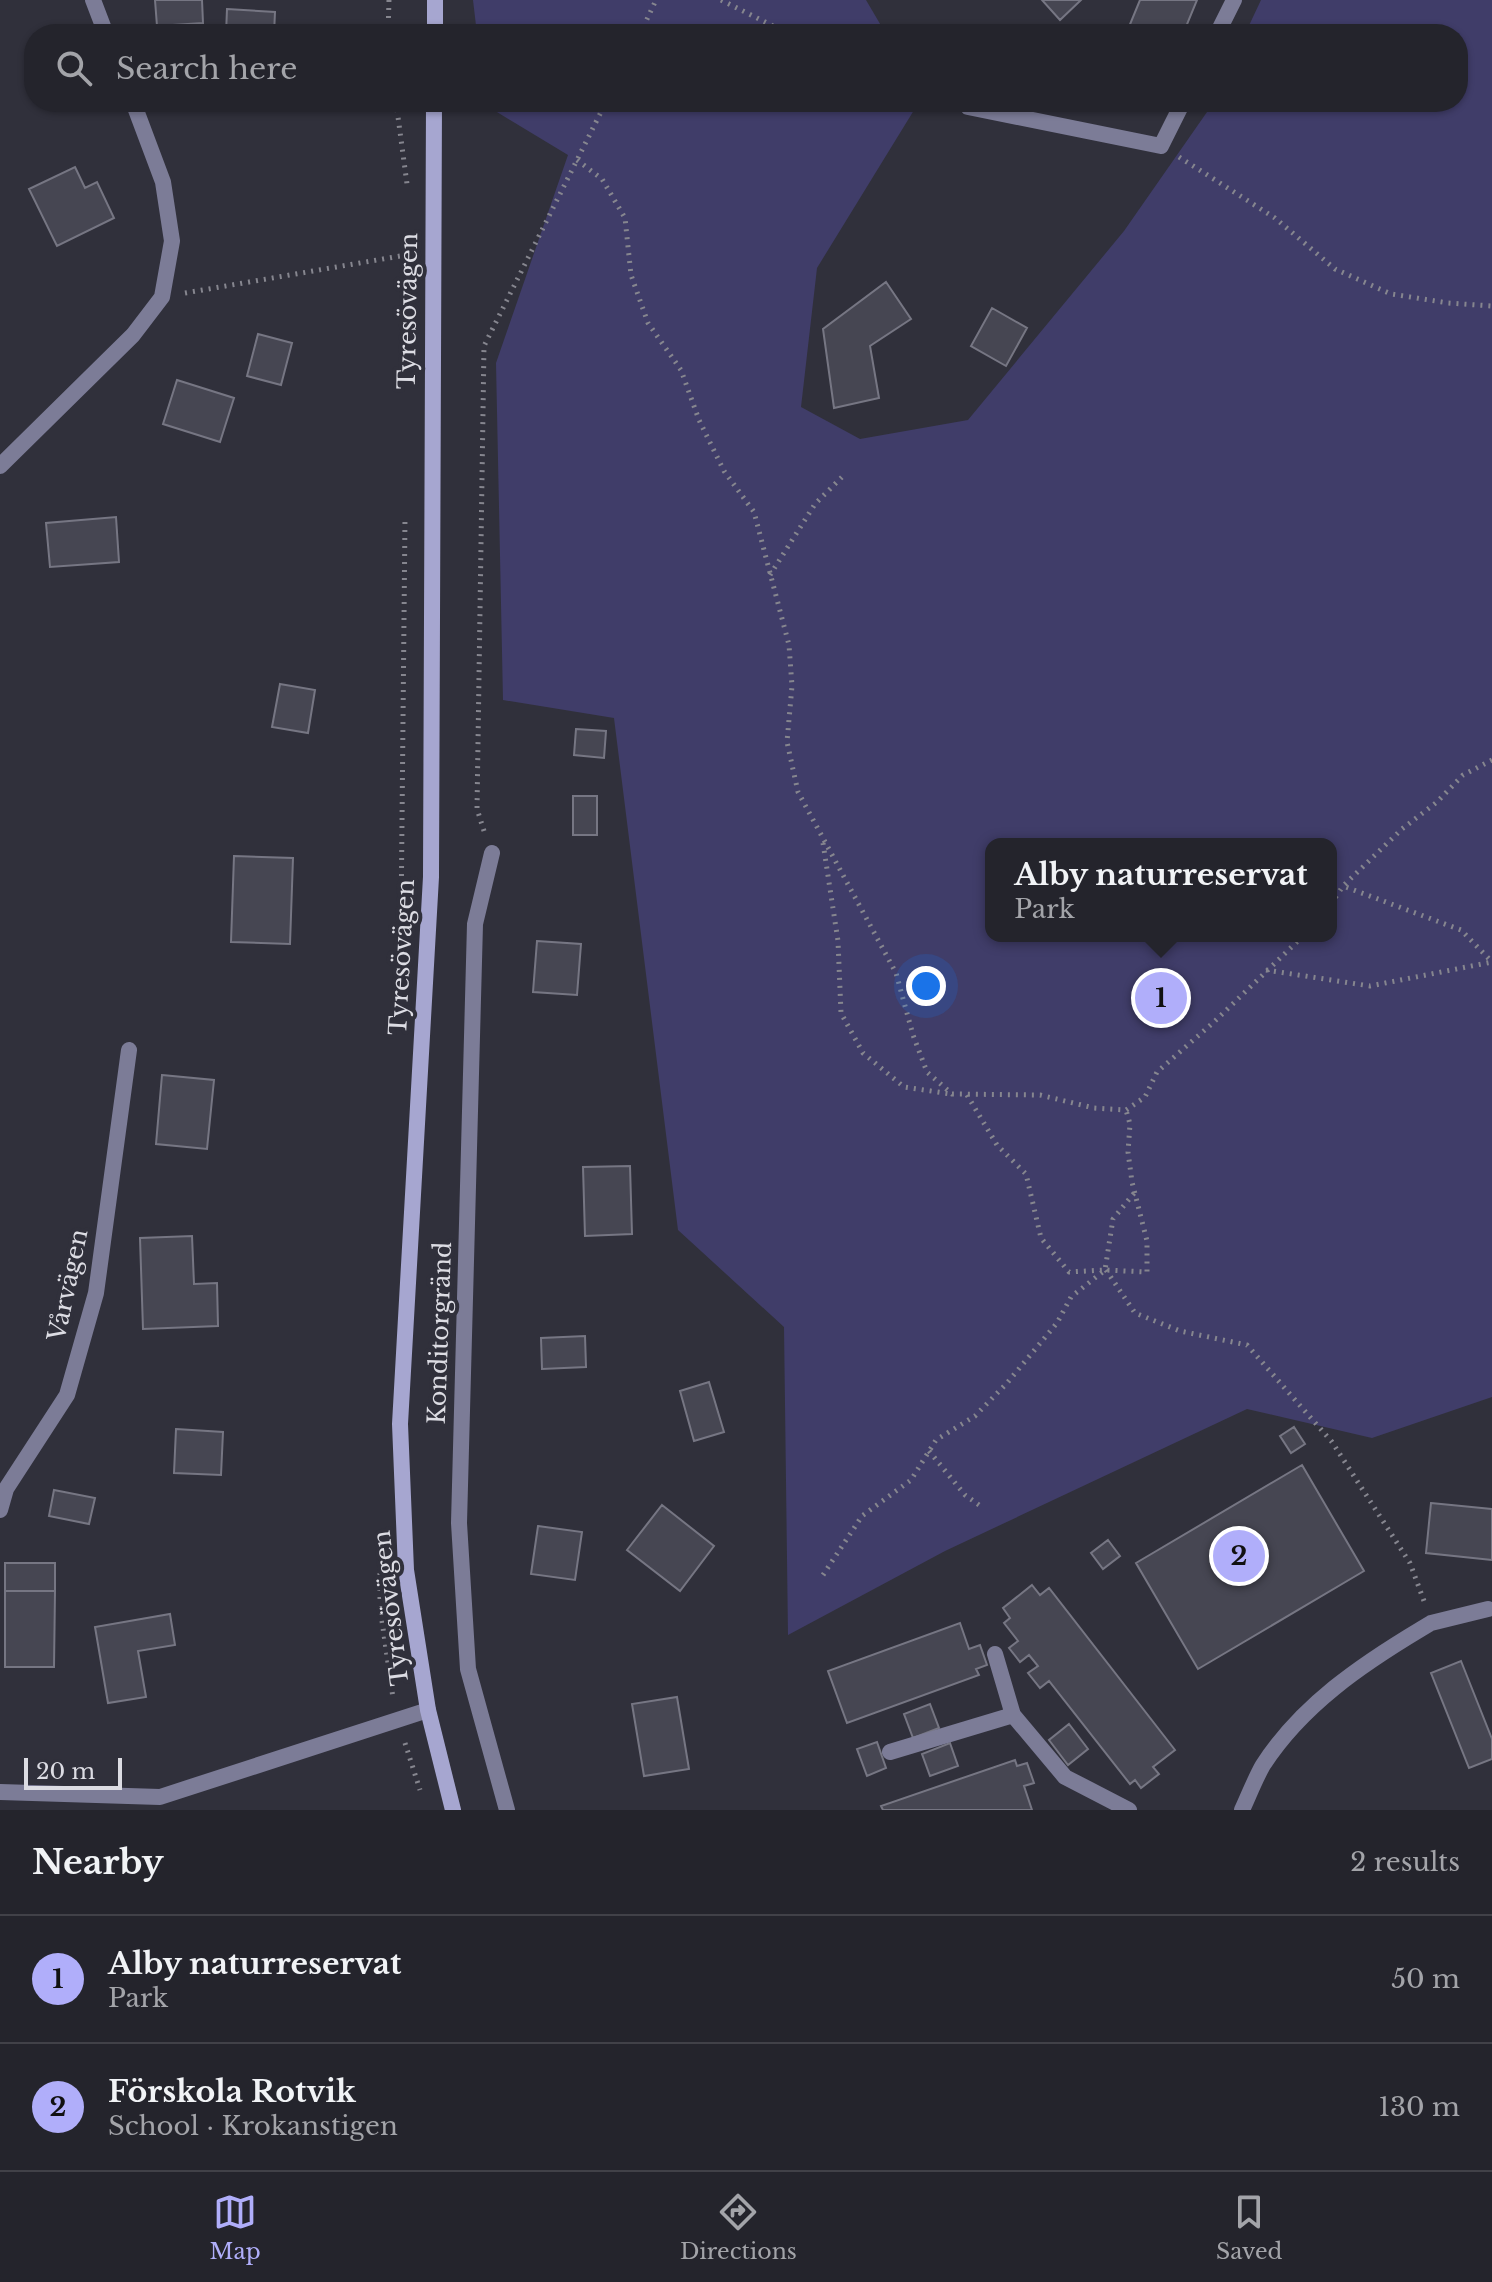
<!DOCTYPE html>
<meta charset="utf-8">
<style>
body{margin:0;font-family:"Libre Baskerville",serif;background:#303038;color:#f1f3f6}
.scale{position:absolute;left:24px;bottom:20px;width:98px;box-sizing:border-box;padding-left:8px;border:4px solid #dcdce3;border-top:0;font-size:22px;line-height:28px;white-space:nowrap;color:#dcdce3;-webkit-text-stroke:6px #30303b;paint-order:stroke}
.you{position:absolute;left:926px;top:986px;width:28px;height:28px;margin:-20px;border:6px solid #fff;border-radius:50%;background:#1a73e8;box-shadow:0 0 0 12px #1a73e833}
.badge{display:grid;place-items:center;width:52px;height:52px;border-radius:50%;background:#b0aefa;color:#111;font-size:26px;font-weight:700}
.pin{position:absolute;translate:-50% -50%;border:4px solid #fff;box-shadow:0 2px 8px #0006}
.popup{position:absolute;left:985px;top:838px;width:352px;height:104px;box-sizing:border-box;display:grid;place-content:center;border-radius:16px;background:#24242c;filter:drop-shadow(0 2px 6px #0005);font-size:26px;white-space:nowrap;color:#a3a4a9}
.popup b{font-size:30px;color:#f1f3f6}
.popup::after{content:'';position:absolute;left:50%;top:100%;margin-left:-16px;border:16px solid transparent;border-top-color:#24242c}
.list{margin:0;padding:0;list-style:none}
h2{display:flex;justify-content:space-between;align-items:center;height:104px;margin:0;padding:0 32px;font-size:34px}
h2 small{font-size:26px;font-weight:400;color:#a3a4a9}
.list li{display:grid;grid-template-columns:52px 1fr auto;gap:24px;align-items:center;box-sizing:border-box;height:128px;padding:0 32px;border-top:2px solid #414148}
.list b{display:block;font-size:30px;white-space:nowrap}
.list p{margin:0;font-size:26px;white-space:nowrap;color:#a3a4a9}
.list em{font-size:26px;font-style:normal;color:#a3a4a9}
.icon{flex:none;width:44px;height:44px;fill:none;stroke:currentColor;stroke-width:2;stroke-linecap:round;stroke-linejoin:round}
.map{position:relative;flex:none;width:1492px;height:1810px;overflow:hidden}
.search{position:absolute;background:#24242c;box-shadow:0 2px 6px #0004;left:24px;right:24px;top:24px;height:88px;display:flex;align-items:center;gap:20px;box-sizing:border-box;padding:0 28px;border-radius:32px;color:#a3a4a9;font-size:30px}
.sheet{height:360px;background:#24242c}
nav{display:flex;justify-content:space-around;align-items:center;box-sizing:border-box;height:112px;border-top:2px solid #414148;background:#24242c;font-size:22px;color:#a3a4a9}
nav a{display:grid;justify-items:center;gap:4px}
nav .on{color:#b0aefa}
.map>svg:first-child{display:block}
.green{fill:#403d69;fill-rule:evenodd}
.building{fill:#464652;stroke:#767683;stroke-width:2}
.lines{fill:none;stroke-linecap:round;stroke-linejoin:round}
.path{stroke:#86868f;stroke-width:5;stroke-dasharray:2 6;stroke-linecap:butt}
.service{stroke:#7c7c97;stroke-width:16}
.minor{stroke:#7c7c97;stroke-width:16}
.secondary{stroke:#a6a6d0;stroke-width:16}
.labels{text-anchor:middle;stroke-width:8;stroke-linejoin:round;paint-order:stroke}
.street-label{font-size:24px;fill:#dcdce3;stroke:#30303b}
</style>
<div class="map">
<svg width="1492" height="1810" viewBox="0 0 1492 1810">
<rect width="100%" height="100%" fill="#30303b"/>
<path class="green" d="M473 0H866L886 34H477Z
M1261 0H1492V1397L1372 1438 1247 1409 945 1551 788 1635 784 1327 678 1230 614 718 503 700 496 363 568 155 492 109 491 102H919L817 268 801 407 860 439 968 420 1124 231 1214 102H1458V34H1245ZM1331 844V936H991V844Z"/>
<path class="building" d="M155 0H202L203 23 157 26Z
M1042 0H1081L1060 20Z
M1140 0H1197L1183 34H1126Z
M227 9 275 12 274 34H226Z
M75 167 85 188 97 182 114 218 57 246 29 189Z
M886 282 911 319 870 346 879 398 834 408 823 329Z
M992 308 1027 328 1006 366 971 346Z
M258 334 292 343 281 385 247 376Z
M177 380 234 398 220 442 163 424Z
M116 517 119 562 50 567 46 523Z
M280 684 315 690 308 733 272 727Z
M576 729 606 731 604 758 574 755Z
M573 796H597V835H573Z
M234 856 293 858 290 944 231 942Z
M537 941 581 944 577 995 533 992Z
M162 1075 214 1080 207 1149 156 1144Z
M630 1166 632 1234 585 1236 583 1167Z
M192 1236 194 1284 217 1283 218 1326 143 1329 140 1238Z
M585 1336 586 1367 542 1369 541 1338Z
M709 1382 724 1432 694 1441 680 1391Z
M1294 1427 1305 1444 1291 1453 1280 1436Z
M176 1429 223 1432 221 1475 174 1473Z
M1302 1465 1364 1571 1198 1669 1136 1563Z
M54 1490 95 1498 89 1524 49 1516Z
M1431 1503 1492 1509V1560L1426 1553Z
M662 1505 714 1546 680 1591 627 1550Z
M538 1526 582 1532 575 1580 531 1574Z
M1108 1540 1120 1556 1103 1569 1091 1553Z
M5 1563H55V1591H5Z
M1032 1585 1040 1595 1049 1588 1175 1750 1153 1767 1159 1774 1141 1788 1135 1780 1130 1784 1049 1681 1040 1688 1028 1673 1038 1666 1029 1655 1020 1662 1009 1648 1018 1641 1004 1623 1010 1618 1003 1608Z
M5 1591H55L54 1667H5Z
M170 1614 175 1645 138 1651 146 1697 108 1703 95 1627Z
M960 1623 969 1649 980 1645 987 1665 976 1669 979 1675 847 1723 828 1671Z
M1461 1661 1492 1739V1759L1469 1768 1431 1673Z
M677 1697 689 1769 644 1776 632 1704Z
M930 1704 939 1728 913 1738 904 1714Z
M1069 1724 1088 1749 1068 1765 1049 1740Z
M877 1742 886 1768 867 1776 857 1749Z
M950 1743 958 1766 930 1776 922 1754Z
M1015 1760 1017 1766 1027 1763 1034 1783 1024 1786 1032 1810H883L881 1806Z"/>
<g class="lines">
<path class="path" d="M721 0 789 34
M388 34 389 0
M640 34 656 0
M396 102 407 184
M1179 157 1275 218 1335 269 1391 294 1448 303 1492 306
M577 160 602 179 625 218 631 275 648 323 681 370 699 420 724 471 754 512 789 645 792 686 787 742 798 792 896 973 913 1035 927 1072 952 1094 1040 1095 1094 1108 1126 1110 1145 1097 1157 1072 1215 1021 1303 936
M185 293 412 254
M770 575 815 504 845 474
M1492 760 1463 775 1437 802 1402 829 1343 886 1461 930 1492 962
M484 831 477 809 484 346 606 102
M823 843 838 941 841 1013 863 1053 904 1087 951 1094
M1331 904 1343 886
M401 924 405 518
M1266 970 1370 986 1492 962
M967 1095 997 1145 1026 1174 1041 1238 1069 1272 1105 1270 1113 1219 1135 1192
M1106 1270 1135 1313 1180 1331 1247 1345 1332 1442 1410 1563 1424 1601
M929 1451 965 1495 979 1505
M380 1573V1607L393 1698
M823 1575 862 1516 911 1480 936 1440 975 1416 1007 1383 1057 1323 1071 1297 1105 1270 1147 1272V1241L1132 1182 1128 1152 1130 1124 1126 1110
M405 1743 420 1790"/>
<path class="service" d="M995 1654 1013 1715
M890 1752 1013 1715 1065 1777 1129 1810"/>
<path class="minor" d="M93 0 106 34
M1217 34 1234 0
M968 107 1161 146 1183 102
M0 466 133 335 162 297 172 241 163 182 133 102
M492 853 475 924 459 1523 468 1669 507 1810
M0 1510 6 1489 67 1395 96 1293 129 1050
M0 1792 160 1797 428 1710
M1242 1810C1249 1795 1255 1779 1263 1765 1302 1705 1361 1665 1421 1629L1431 1623 1488 1609"/>
<path class="secondary" d="M435 34V0
M434 102 431 877 400 1424 406 1570 428 1710 453 1810"/>
</g>
<g class="labels">
<g class="street-label">
<text transform="translate(408 311) rotate(-89)" y="8">Tyresövägen</text>
<text transform="translate(402 957) rotate(-87)" y="8">Tyresövägen</text>
<text transform="translate(68 1285) rotate(-78)" y="8">Vårvägen</text>
<text transform="translate(440 1333) rotate(-88)" y="8">Konditorgränd</text>
<text transform="translate(391 1608) rotate(-97)" y="8">Tyresövägen</text>
</g>
</g>
</svg>
<div class="scale">20 m</div>
<div class="you"></div>
<div class="pin badge" style="left:1161px;top:998px">1</div>
<div class="popup"><b>Alby naturreservat</b>Park</div>
<div class="pin badge" style="left:1239px;top:1556px">2</div>
<div class="search"><svg class="icon" aria-label="search" viewBox="0 0 24 24"><circle cx="10" cy="10" r="6"/><path d="M15 15l6 6"/></svg>Search here</div>
</div>
<section class="sheet">
<h2>Nearby<small>2 results</small></h2>
<ul class="list">
<li><span class="badge">1</span><div><b>Alby naturreservat</b><p>Park</p></div><em>50 m</em></li>
<li><span class="badge">2</span><div><b>Förskola Rotvik</b><p>School · Krokanstigen</p></div><em>130 m</em></li>
</ul>
</section>
<nav>
<a class="on"><svg class="icon" aria-label="map" viewBox="0 0 24 24"><path d="M3 6l6-2 6 2 6-2v14l-6 2-6-2-6 2zM9 4v14M15 6v14"/></svg>Map</a>
<a><svg class="icon" aria-label="directions" viewBox="0 0 24 24"><path d="M12 3l9 9-9 9-9-9zM9 14v-3h6M13 9l2 2-2 2"/></svg>Directions</a>
<a><svg class="icon" aria-label="saved" viewBox="0 0 24 24"><path d="M7 4h10v16l-5-4-5 4z"/></svg>Saved</a>
</nav>
